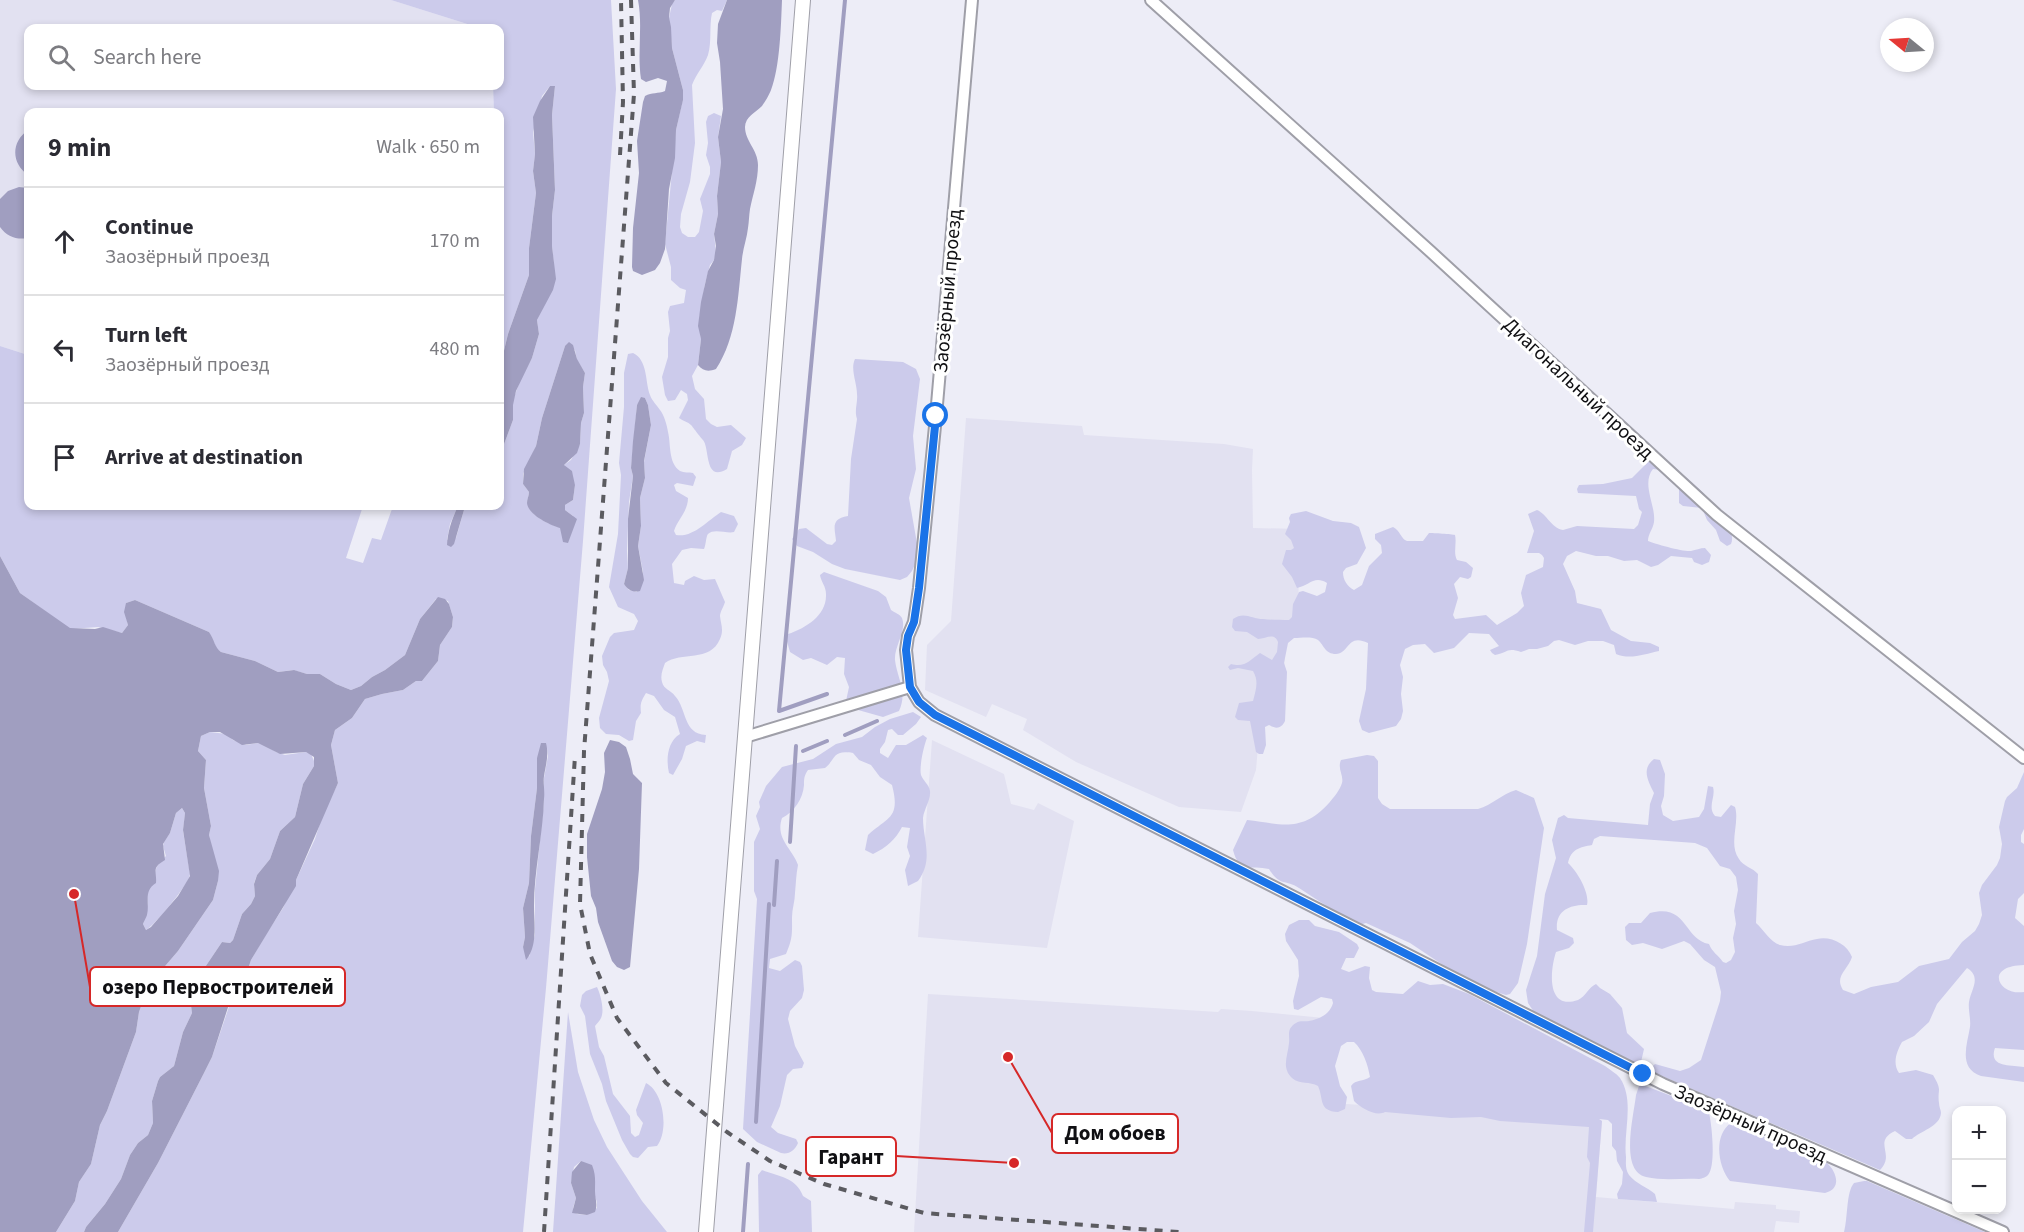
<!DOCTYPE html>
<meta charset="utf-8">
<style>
body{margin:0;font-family:"Source Sans 3",sans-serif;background:#f7f7f7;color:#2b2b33}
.controls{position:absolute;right:18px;bottom:18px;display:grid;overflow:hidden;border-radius:12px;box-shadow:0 3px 9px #0003}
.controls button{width:54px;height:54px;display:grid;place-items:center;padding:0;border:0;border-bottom:2px solid #e1e1e2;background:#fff;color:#2b2b33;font:30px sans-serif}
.compass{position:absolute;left:1880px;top:18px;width:54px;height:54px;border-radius:50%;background:#fff;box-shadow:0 3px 9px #0003;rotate:288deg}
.stop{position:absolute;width:18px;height:18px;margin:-14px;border:4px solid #1a73e8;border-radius:50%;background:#fff}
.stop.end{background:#1a73e8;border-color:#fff;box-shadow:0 2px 6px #0008}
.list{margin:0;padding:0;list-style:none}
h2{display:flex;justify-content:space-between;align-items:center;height:78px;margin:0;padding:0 24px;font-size:26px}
h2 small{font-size:20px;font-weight:400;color:#7c7c81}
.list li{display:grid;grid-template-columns:39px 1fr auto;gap:18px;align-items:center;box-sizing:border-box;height:108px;padding:0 24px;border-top:2px solid #e1e1e2}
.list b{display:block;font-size:22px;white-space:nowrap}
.list p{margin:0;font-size:20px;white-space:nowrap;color:#7c7c81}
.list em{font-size:20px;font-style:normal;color:#7c7c81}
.icon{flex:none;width:33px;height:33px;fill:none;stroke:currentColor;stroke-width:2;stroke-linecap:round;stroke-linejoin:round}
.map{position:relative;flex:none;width:2024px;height:1232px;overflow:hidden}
.search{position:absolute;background:#fff;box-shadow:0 3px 9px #0003;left:24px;top:24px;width:480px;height:66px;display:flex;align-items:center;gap:15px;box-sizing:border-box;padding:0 21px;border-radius:12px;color:#7c7c81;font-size:22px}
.panel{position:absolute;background:#fff;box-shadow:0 3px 9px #0003;left:24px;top:108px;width:480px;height:402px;border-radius:12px}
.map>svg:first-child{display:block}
.built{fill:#e2e1f1}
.green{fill:#cccbeb;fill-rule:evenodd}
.water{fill:#a09ec0;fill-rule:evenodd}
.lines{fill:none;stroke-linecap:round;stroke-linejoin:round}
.stream{stroke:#a09ec0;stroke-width:4}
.minor-casing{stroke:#9f9fa8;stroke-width:14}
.major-casing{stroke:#9f9fa8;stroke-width:16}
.minor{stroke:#fff;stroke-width:10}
.major{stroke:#fff;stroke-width:14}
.rail{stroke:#5b5b60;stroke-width:4;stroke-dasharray:8 8;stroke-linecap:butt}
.route{stroke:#1a73e8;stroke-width:8}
.labels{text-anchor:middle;stroke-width:6;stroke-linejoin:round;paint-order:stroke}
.street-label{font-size:20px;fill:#101013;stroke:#fff}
.leader{fill:none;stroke:#d62828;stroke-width:2}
.callout-dot{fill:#d62828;stroke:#fff;stroke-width:2}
.callout{fill:#fff;stroke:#d62828;stroke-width:2}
.callout-label{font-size:21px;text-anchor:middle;font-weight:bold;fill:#101013}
</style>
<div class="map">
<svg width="2024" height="1232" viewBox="0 0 2024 1232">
<rect width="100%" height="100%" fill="#ededf7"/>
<path class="built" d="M0 0H391L480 28H28V86H493L494 112H28V355L0 346Z
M966 418 1082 426 1084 435 1224 444 1253 449 1252 470 1253 528 1301 529 1297 628 1285 639 1284 677 1264 676 1256 770 1241 812 1179 807 1076 762 1023 730 1027 719 992 704 986 717 925 690 927 645 951 621Z
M932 740 1004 774 1011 804 1034 810 1038 803 1074 821 1047 948 918 937Z
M928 994 1218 1012 1221 1009 1252 1011 1334 1019 1329 1103 1598 1119 1602 1121 1596 1197 1734 1209 1735 1202 1776 1205V1209L1800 1211 1799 1223 1776 1221 1774 1232H914Z"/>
<path class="green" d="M391 0H611L616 89 583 541 546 988 523 1232H118L158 1163 204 1073 212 1057 235 989 247 972 251 960 265 936 283 908 315 839 322 817 338 783 331 745 335 730 352 718 365 699 382 694 403 690 416 681H422L438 661 440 645 452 627 453 617 448 601 436 599 420 619 405 655 385 670 372 677 361 686 351 690 336 684 320 674H307L293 670 278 672 255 661 221 652 217 649 209 632 135 600 126 603V616L128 625 122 633 98 627 70 629 20 593 0 556V346L28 355V506H363L346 558 363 563 372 538 381 540 393 506H458L450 524 447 540 456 538 464 510 481 506H500V455L513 420V400L520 381 532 358 539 334 537 320 546 301 554 265 552 246V216L555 190 552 115 555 86H550L542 96 533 132 535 154 533 171 536 193 529 248V275L508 334 500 367V112H494L493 86H500V28H480ZM565 346 575 350 577 360 585 373 583 387 584 413 581 423 580 444 571 460 564 465 575 485 573 500 565 505V510L573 516 562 532 560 527C550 525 528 515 528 503 527 499 529 496 529 492L523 484V474L536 446 542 418ZM547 748 548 756 544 778V801L535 889V935L529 957 523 947 525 937 523 908 529 883 531 836 537 788V758Z
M675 0H727L722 11 717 10 712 13C709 26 712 42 708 55 704 66 696 74 692 85L695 143 690 182 681 214 680 227 682 233 688 237H695L699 232 703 211 700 199 710 174V167L706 155 708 143 706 122 708 116 714 113 721 116 718 137 721 162 717 196 718 214 714 234 716 253 714 260 710 265 705 284 699 320 701 339 698 365 692 376 695 389 704 399 706 419 711 424 717 427 731 425 746 438 742 445 732 451 727 469C704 483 710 448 703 440 701 438 692 426 691 425 688 422 683 421 679 418L688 400 687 394 681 390 675 400 668 401 665 395 662 377 668 357V338L670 331 668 312 670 306 684 303 686 290 680 288 671 280V267L665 244 676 130 683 99V90L672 48 669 18 672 4Z
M633 353C648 360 645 382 650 395 652 401 657 405 660 410 664 415 667 425 668 432 671 443 668 463 680 471 684 473 689 472 693 473L696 477 693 486 677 483 674 485 676 491 688 498C688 511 678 519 674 531L676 535C693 538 707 521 721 512L734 516 738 524 734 532C727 534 714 528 708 534 706 536 706 545 704 549L691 548 682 550 672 564 674 583 684 585 685 581 694 576 704 580 715 579 725 602C724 606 720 612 720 616 721 625 724 630 720 639 710 663 681 651 665 663 663 669 660 675 662 682 664 690 671 690 675 696 687 709 683 734 706 735L705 743 697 741 686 746 682 759 673 775 669 773C666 760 667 742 680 734L675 717 664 710 654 696 646 693C641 701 640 704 641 713L636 721 633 740 629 741 619 735 606 734 600 728 599 718 609 681 607 672 603 665 602 656 610 637 614 633 634 630 638 621 634 614 618 607 609 587 618 534 621 475 619 463 624 407V373L628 354ZM645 398 648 405 651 425 644 462 645 478 640 498 641 526 638 546 643 572 637 592 629 590 624 584 628 568 627 551 629 502 633 476 631 468 637 405Z
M855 359 903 362 916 369 920 379 913 436 916 469 909 498 918 549 916 562 912 571 907 577 900 580 845 569 832 564 813 552 797 546 792 539 799 529 806 528 827 544 832 545 836 541C835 528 830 519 848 516L851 459 857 419C854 410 858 403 857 394 857 383 850 369 855 359Z
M1650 460C1658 463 1666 465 1673 468 1690 478 1740 523 1731 544L1727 546 1720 541 1716 530 1707 520 1702 508 1683 506 1679 503V486L1661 470 1653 469C1641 484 1656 505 1654 522 1653 529 1648 534 1648 541 1655 544 1684 552 1691 551 1696 550 1700 548 1705 548L1711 555 1709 562 1702 565 1694 562 1692 558 1671 556 1658 565 1651 567 1637 560 1624 561 1608 556H1596L1576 551 1567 556 1563 564 1575 591 1577 603 1601 609 1611 630 1631 641 1650 643 1659 647V651C1645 654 1630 660 1616 654L1614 645 1603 641H1588L1575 645 1559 640 1554 641 1548 646 1537 649H1529L1521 652C1506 647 1508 653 1495 655L1492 653 1490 650 1499 646 1489 634 1469 633 1454 648 1434 653 1425 644 1413 645 1405 649 1400 665 1403 677 1401 694 1403 711 1401 719 1396 726 1369 733 1362 730 1359 721 1366 689 1368 643C1347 633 1350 653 1336 654 1325 654 1324 645 1318 640 1312 636 1301 638 1294 638L1288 643 1284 663 1287 672 1285 721C1281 729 1276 729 1269 725L1265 727 1266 745 1263 754H1259L1256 752 1250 721 1238 720 1235 717 1239 703 1253 701C1256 690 1259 681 1253 671L1238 668 1230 670 1228 667 1231 664C1245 668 1250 660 1260 653L1272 660 1277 652 1278 642C1274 632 1266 639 1258 639L1247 632 1235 631 1232 627 1233 619C1244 611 1252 619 1263 619 1271 620 1281 620 1289 620L1292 617 1293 604 1299 592 1303 591 1317 596 1325 592 1327 583C1314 575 1309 586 1297 588L1292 577 1282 564 1286 550H1291L1294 548 1291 540 1285 534 1290 522 1289 518 1291 514 1306 511 1333 521 1351 523 1359 527 1366 548 1357 564 1346 568 1343 572C1343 580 1347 586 1354 590L1362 585 1369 566 1382 553 1381 545 1375 539V534L1393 527C1400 530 1401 539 1407 541 1411 541 1418 541 1423 541L1429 533C1433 533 1452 534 1455 535 1457 543 1453 553 1457 560L1466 562 1473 568 1471 577 1468 579 1460 577 1454 584 1458 598 1453 615 1455 619 1486 615 1497 625 1517 613 1524 606 1521 593 1526 575 1543 567 1544 558 1542 555 1539 553H1527L1534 531 1528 514 1537 510C1547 514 1551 528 1563 530L1577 526 1634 529 1638 525 1642 512 1639 509 1636 496 1578 493 1577 489 1579 485 1603 484 1632 478Z
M824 572 878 591 886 597 891 610C895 613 900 614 902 618 907 631 894 646 895 660 897 678 908 692 899 711L883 717 851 708 846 701 849 687 844 674 845 658 837 657 827 665 811 658 803 660 790 652 786 638 788 634C806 628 827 615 826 594 826 586 821 582 820 575Z
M913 712 921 717 916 724 903 735H898L892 729 888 730 885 742 880 749V753L888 758 896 745H906L923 735 927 738C924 745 919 767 921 775 923 781 929 784 930 791 931 800 924 809 923 818 923 840 934 860 918 881L908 886 905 870 910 856 907 847 910 828 902 827C896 839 886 848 873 854L865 850 868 835C887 817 901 819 892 785L880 777 871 765 859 760 853 753C832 750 837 758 825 768L808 770C804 776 804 779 804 785 803 799 794 812 782 818 775 839 792 848 798 865 796 875 796 883 795 893 795 901 792 909 792 917 792 933 793 938 786 954L770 959 769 968 780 971 795 960 800 962 802 966 804 990 802 998 790 1011 788 1019 795 1046 804 1063 802 1068 793 1069 787 1075 780 1106 771 1127 778 1133 796 1139 798 1143C795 1150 789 1155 781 1153L757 1142 743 1129 757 899 754 891V842L760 829 756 816 760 807 759 802 766 786 782 767 813 759 836 744 862 737 875 727 890 719Z
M210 732 226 734 233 740 246 745 258 743 263 744 276 752 285 755 306 752 311 754 314 761V766L303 784 295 817 280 831 270 859 257 875 254 883 255 896 251 904 242 914 233 940 230 943 222 942 189 991 192 1013 183 1032 174 1066 160 1077 158 1081 152 1101 153 1123 148 1135 138 1143 130 1155 121 1179 105 1204 86 1227 84 1232H56L75 1201 79 1182 91 1164 100 1125 107 1111 136 1032 139 1012 144 998 154 979 178 951 213 900 218 881 209 835 211 826 204 788 206 760 198 751 201 736Z
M1367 755 1374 756 1378 761V798L1382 804 1390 809H1478C1492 805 1502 794 1516 790L1534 798 1544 828 1527 944 1518 983 1510 994 1506 995 1490 990 1449 969 1410 943 1366 923 1359 925C1338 914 1319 901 1299 888 1285 879 1280 887 1269 869 1251 865 1239 874 1233 850L1247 820C1282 824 1302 833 1329 803 1334 797 1340 790 1342 783 1344 775 1337 769 1341 760Z
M1654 759 1660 760 1665 774 1664 796 1661 806 1663 815 1673 821 1699 817 1704 809 1708 786 1713 787C1716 797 1707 807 1715 816L1721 817 1731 805 1735 807C1740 823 1728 844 1739 859 1743 866 1753 868 1758 874L1756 923C1764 930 1770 942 1780 945 1794 949 1804 941 1817 939 1831 936 1847 944 1852 957 1848 970 1834 976 1843 990L1854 994 1871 987 1898 982 1919 966 1949 959 1962 942 1975 931 1979 924 1982 915 1979 893 1982 885 1997 865 2000 858 2002 844 1999 827 2005 801 2007 797 2017 788 2024 772V829L2021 835V842L2024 844V893L2018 899 2015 918 2024 926V965C1983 966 1999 996 2024 992V1050L1995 1048C1988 1068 2011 1065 2024 1067V1082L1981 1076C1958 1068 1967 1045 1970 1027 1971 1019 1968 1010 1969 1002 1971 990 1982 977 1967 968L1937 1004 1929 1022 1914 1036 1902 1042C1897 1051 1892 1063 1899 1073L1916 1070 1933 1075C1943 1092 1937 1088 1939 1103 1939 1107 1941 1110 1941 1113 1940 1127 1920 1131 1912 1139H1906L1895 1131C1872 1142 1896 1154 1880 1170L1655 1073 1651 1068 1655 1064 1680 1071 1689 1068 1701 1060 1720 1001 1721 992 1715 967 1704 960 1690 944 1684 941 1662 949 1643 943 1632 945 1626 940 1625 927 1629 923H1641L1650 913C1688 903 1683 939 1709 944 1712 952 1718 955 1723 962L1726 963 1731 960 1735 952 1733 938 1736 924 1734 911 1738 890 1736 877 1730 869 1720 866 1707 848 1695 843 1600 836 1594 839 1592 845C1580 847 1571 849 1568 863 1577 871 1590 893 1587 905 1571 904 1555 910 1557 930L1573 938 1574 943 1569 948 1556 952C1550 970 1546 1011 1578 1000 1585 997 1589 987 1596 984L1600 988 1610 994 1622 1008 1627 1033 1644 1049 1641 1062 1634 1063 1536 1015 1528 1003 1526 990 1537 956 1545 894 1556 858 1552 840 1558 818 1564 815 1568 818 1648 825 1650 804 1654 793C1648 781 1641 769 1654 759Z
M182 808 185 813 183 831 190 874 189 878C183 890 157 923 146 930L143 924 148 904 147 893 149 888 156 881C153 869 158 864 166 856L163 846 164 842 170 833 176 813Z
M1299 920H1309L1315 926 1339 932 1357 944 1359 948 1354 958H1346L1341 969 1349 972 1365 966 1370 967 1369 978 1372 990 1376 992 1403 994 1418 981 1430 985 1443 984 1469 994 1605 1066C1610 1070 1616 1073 1620 1078 1635 1101 1623 1132 1626 1157 1626 1163 1625 1169 1629 1175 1636 1184 1647 1187 1655 1194L1657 1202 1618 1199 1617 1194 1622 1184 1623 1172 1617 1161 1616 1151 1612 1146V1124L1608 1120 1599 1119 1602 1121 1593 1232H1584L1590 1163 1587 1157 1589 1127 1500 1121 1481 1117 1451 1118 1385 1112C1376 1117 1361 1108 1354 1101L1351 1086C1356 1079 1363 1082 1370 1077 1368 1065 1363 1050 1354 1042H1347L1341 1046 1335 1066 1340 1086 1347 1097 1345 1109 1338 1112C1318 1111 1324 1099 1318 1086 1310 1081 1300 1085 1292 1078 1281 1068 1288 1055 1289 1043 1290 1035 1286 1029 1296 1023 1301 1020 1304 1022 1309 1021 1320 1019 1330 1014 1333 1003L1332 999 1321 997 1298 1010 1294 1009 1293 1001 1299 976 1298 960 1286 941 1285 934 1289 925Z
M597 987C600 993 605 1010 601 1018 600 1021 597 1023 595 1026L599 1047 604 1056 613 1094 630 1116 631 1133 635 1137 639 1135 643 1123 637 1115 636 1110 646 1083C664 1092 669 1131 657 1146L648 1147 638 1158 633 1157 630 1154 622 1140 606 1101 602 1084 590 1054 585 1016 580 1006 582 995 586 991Z
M568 1012 578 1072 594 1120 607 1147 642 1201 667 1232H553ZM581 1161 597 1202V1208L587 1215 577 1214 573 1208 576 1198 571 1183 574 1167Z
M1643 1085 1705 1109 1709 1113C1712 1125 1716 1166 1708 1175 1705 1178 1703 1178 1699 1179 1682 1178 1663 1181 1646 1177 1619 1171 1634 1115 1636 1095L1639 1086Z
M1731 1123 1827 1163C1837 1172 1842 1189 1825 1193L1730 1181C1718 1167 1713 1135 1731 1123Z
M762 1170C779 1177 796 1177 803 1196L811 1201 812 1232H759L758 1175Z
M1864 1181H1867L1985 1232H1844C1848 1218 1846 1192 1854 1183Z"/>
<path class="water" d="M638 0H675L670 8 669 17 671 27 672 48 683 90V100L676 130 675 158 669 189 665 249 660 263 655 270 642 275 633 271 632 267 633 228 639 173 637 141 643 102 645 96C652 92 658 94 665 91L667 81 658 78 646 82 641 79C637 53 643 26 638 0Z
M727 0H782C781 25 780 67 771 90 769 95 765 102 762 106 756 112 745 117 745 127 745 141 758 150 758 165 758 181 753 194 750 209 749 215 749 222 748 228 747 238 743 248 742 259 738 296 737 337 716 369 708 372 703 371 698 365L701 339 698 326 701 302 708 271 714 260 716 246 714 234 718 214 717 196 721 162 718 137 723 109 720 62 717 43 718 24Z
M550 86H555L552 115 555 190 552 216V246L556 279 553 290 537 320 539 334 532 358 516 391 513 405V420L500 455V392L503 383 500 369 501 363 508 334 529 275V248L536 193 533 171 535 154 533 117 540 101Z
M28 130V175C11 163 11 142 28 130Z
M19 187 28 188V238C17 240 7 237 0 227V199L8 191Z
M569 342 573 345 577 359 585 373 583 387 584 413 581 423 580 444 577 453 564 465 572 471 573 476 575 485 573 500 565 505V510L577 519 568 543 563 542 560 528C550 525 528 515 527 503 527 499 529 496 529 492L523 484 524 469 536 446 542 418 565 346Z
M641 397 645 398 648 405 651 425 644 461 645 478 640 498 641 526 638 546 644 580 640 591C633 593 628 590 624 584L628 568V519L633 476 631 468 633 441 637 405Z
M458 506H481L476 509 464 510 454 544 451 547 447 545C448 530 452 519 458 506Z
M0 556 20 593 70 628 95 629 103 627 122 633 128 625 124 612 126 603 135 600 209 632C214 639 215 648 221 652L255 661 278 672 294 670 307 674H320L336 684 351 690 361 686 372 677 385 670 405 655 420 619 438 597 445 599 449 604 453 617 452 627 440 645 438 661 422 681H416L403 690 382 694 365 699 352 718 335 730 331 745 338 783 296 880V886L251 960 247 972 231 998 212 1057 204 1073 158 1163 118 1232H84L86 1227 105 1204 121 1179 130 1155 138 1143 148 1135 153 1123 152 1101 158 1081 160 1077 174 1066 183 1032 192 1013 189 991 222 942 230 943 233 940 242 914 251 904 255 896 254 884 257 875 270 859 280 831 295 817 303 784 314 766V757L306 752 280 754 258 743 242 745 220 732H210L201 736 198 751 206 760 204 788 211 826 209 835 219 871 218 881 213 900 178 951 154 979 144 998 139 1012 136 1032 107 1111 100 1125 91 1164 79 1182 75 1201 56 1232H0ZM182 808 185 813 183 830 190 876 178 896 151 927 146 930 143 924C144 921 146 918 147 915 150 902 143 891 156 883 157 871 151 868 165 860L163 844 170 833 176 813Z
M610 740 619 742 626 747 630 759 633 774 642 783 639 869 630 967 624 970 617 967 612 961 598 922 596 908 591 896 587 857V834L602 789 605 772 604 753Z
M541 743H546C549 755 546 764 544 776 543 783 545 791 544 799 543 835 534 870 534 906 534 923 538 946 526 960L523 947 525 937 523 908 529 883 531 836 537 788V758Z
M581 1161 592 1165C596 1175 595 1181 595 1191 595 1199 598 1204 595 1212L587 1215 572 1213 576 1198 571 1183 572 1172Z"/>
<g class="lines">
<path class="stream" d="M827 694 779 711 845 0
M845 735 877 721
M803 751 827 741
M790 842 796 746
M774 905 777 861
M756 1122 769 904
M743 1232 748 1164"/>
<defs>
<path id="minor" d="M972 0 936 416 919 588 914 622 908 636 906 650 910 687 919 702 935 715 1663 1084 2003 1232
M1151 0 1431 252 1717 515 2024 758
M745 737 910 687"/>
<path id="major" d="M706 1232 803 0"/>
</defs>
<use href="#minor" class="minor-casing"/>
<use href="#major" class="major-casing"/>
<use href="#minor" class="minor"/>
<use href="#major" class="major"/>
<path class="rail" d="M631 0 634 94 584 751 580 904 590 954 617 1018 666 1083 727 1132 770 1161 824 1184 924 1213 1179 1232
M620 155 623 102 621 0
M544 1232 575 756"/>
</g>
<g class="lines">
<path class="route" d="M936 416 919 588 914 622 908 636 906 650 910 687 919 702 935 715 1643 1074"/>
</g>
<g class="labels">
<g class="street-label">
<text transform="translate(947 291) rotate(-85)" y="7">Заозёрный проезд</text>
<text transform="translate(1579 388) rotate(43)" y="7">Диагональный проезд</text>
<text transform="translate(1751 1123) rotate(24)" y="7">Заозёрный проезд</text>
</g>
</g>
<path class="leader" d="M74 894L90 987M1008 1057L1052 1133M1014 1163L896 1156"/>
<g class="callout-dot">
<circle cx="74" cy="894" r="6"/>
<circle cx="1008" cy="1057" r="6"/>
<circle cx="1014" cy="1163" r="6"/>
</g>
<g class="callout">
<rect x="90" y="967" width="255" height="39" rx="6"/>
<rect x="1052" y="1114" width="126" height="39" rx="6"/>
<rect x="806" y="1137" width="90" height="39" rx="6"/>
</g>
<g class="callout-label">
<text x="218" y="994">озеро Первостроителей</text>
<text x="1115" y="1140">Дом обоев</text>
<text x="851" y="1164">Гарант</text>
</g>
</svg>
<div class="controls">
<button>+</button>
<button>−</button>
</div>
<svg class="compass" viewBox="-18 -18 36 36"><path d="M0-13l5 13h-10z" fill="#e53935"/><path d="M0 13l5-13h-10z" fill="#7c7c81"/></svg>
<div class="stop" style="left:936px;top:416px"></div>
<div class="stop end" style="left:1643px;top:1074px"></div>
<div class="search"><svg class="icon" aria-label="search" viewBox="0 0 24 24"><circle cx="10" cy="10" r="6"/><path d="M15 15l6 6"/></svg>Search here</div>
<section class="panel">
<h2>9 min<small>Walk · 650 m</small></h2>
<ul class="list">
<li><svg class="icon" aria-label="ahead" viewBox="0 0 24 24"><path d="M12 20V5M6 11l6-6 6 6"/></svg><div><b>Continue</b><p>Заозёрный проезд</p></div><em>170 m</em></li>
<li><svg class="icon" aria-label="left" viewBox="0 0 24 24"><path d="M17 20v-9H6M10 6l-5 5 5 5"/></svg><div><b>Turn left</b><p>Заозёрный проезд</p></div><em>480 m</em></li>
<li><svg class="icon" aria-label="arrive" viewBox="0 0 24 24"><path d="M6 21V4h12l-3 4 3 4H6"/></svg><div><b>Arrive at destination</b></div></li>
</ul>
</section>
</div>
